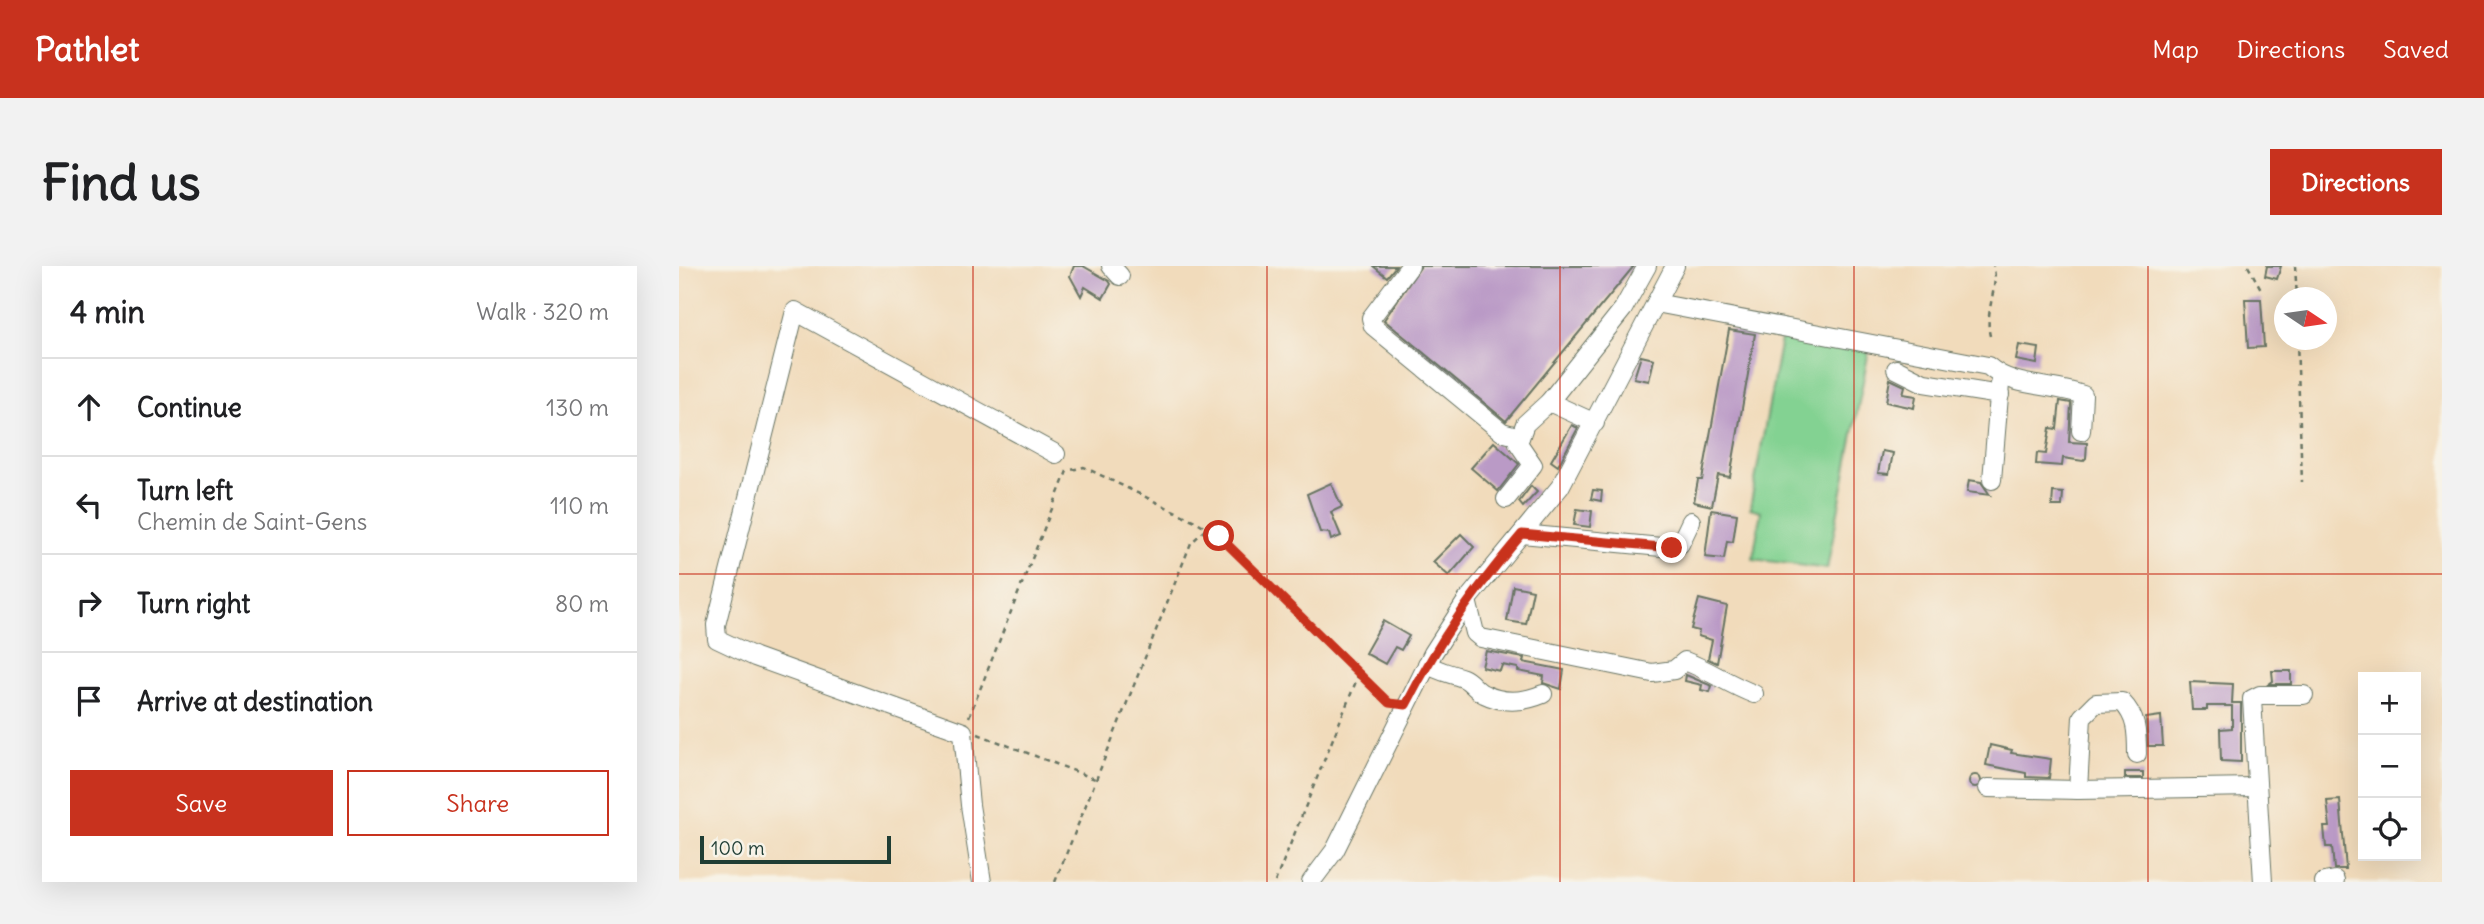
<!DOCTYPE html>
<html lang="en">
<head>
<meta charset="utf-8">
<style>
  :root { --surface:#fff; --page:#f2f2f2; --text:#202124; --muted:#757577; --line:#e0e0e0; --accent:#c8321e }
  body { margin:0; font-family:Delius,sans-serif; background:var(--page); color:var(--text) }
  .controls { position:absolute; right:21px; bottom:21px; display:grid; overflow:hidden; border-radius:0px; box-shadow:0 7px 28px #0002 }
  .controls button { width:63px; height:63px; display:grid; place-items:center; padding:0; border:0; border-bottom:2px solid var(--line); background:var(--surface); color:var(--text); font:35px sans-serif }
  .compass { position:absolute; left:1595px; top:21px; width:63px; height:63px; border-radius:50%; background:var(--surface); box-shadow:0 7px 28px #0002; rotate:103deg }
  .scale { position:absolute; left:21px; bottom:18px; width:191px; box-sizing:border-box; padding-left:7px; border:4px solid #1f3d34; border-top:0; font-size:19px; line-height:24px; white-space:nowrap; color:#1f3d34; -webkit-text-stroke:5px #f7f3e8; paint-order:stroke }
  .stop { position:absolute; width:21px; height:21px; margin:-16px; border:5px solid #c8321e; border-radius:50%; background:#fff }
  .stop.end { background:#c8321e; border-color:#fff; box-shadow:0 2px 7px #0008 }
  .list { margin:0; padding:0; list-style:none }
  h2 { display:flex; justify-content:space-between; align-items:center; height:91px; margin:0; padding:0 28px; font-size:30px }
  h2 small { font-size:23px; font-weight:400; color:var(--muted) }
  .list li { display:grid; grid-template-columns:46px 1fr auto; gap:21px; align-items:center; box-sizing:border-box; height:98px; padding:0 28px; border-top:2px solid var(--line) }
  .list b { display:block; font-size:26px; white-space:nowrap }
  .list p { margin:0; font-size:23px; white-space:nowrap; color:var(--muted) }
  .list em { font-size:23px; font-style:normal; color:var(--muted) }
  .actions { display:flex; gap:14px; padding:21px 28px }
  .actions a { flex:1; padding:16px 0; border:2px solid var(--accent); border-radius:0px; text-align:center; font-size:24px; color:var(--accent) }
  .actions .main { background:var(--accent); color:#fff }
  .icon { flex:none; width:38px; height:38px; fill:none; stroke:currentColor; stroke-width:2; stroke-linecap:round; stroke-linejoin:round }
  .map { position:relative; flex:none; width:1763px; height:616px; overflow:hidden; border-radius:0px }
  header { display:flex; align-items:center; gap:42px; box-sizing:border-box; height:98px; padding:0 35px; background:var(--accent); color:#fff }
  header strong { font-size:33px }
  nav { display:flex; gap:38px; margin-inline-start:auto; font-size:24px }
  .intro { display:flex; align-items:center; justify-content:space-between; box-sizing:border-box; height:168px; padding:0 42px }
  h1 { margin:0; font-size:49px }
  .button { padding:18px 32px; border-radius:0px; background:var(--accent); color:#fff; font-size:24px; font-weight:700 }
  main { display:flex; gap:42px; padding:0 42px }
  aside { flex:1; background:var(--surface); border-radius:0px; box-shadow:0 7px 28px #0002 }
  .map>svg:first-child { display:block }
  .green { fill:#83d292; stroke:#518863; stroke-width:2 }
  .building { fill:#ba9ac6 }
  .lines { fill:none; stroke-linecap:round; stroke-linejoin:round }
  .minor-casing { stroke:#687463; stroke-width:20 }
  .path { stroke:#687463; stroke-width:2.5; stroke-dasharray:5 5; stroke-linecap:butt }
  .minor { stroke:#fff; stroke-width:18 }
  .route { stroke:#c8321e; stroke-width:9 }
  .grid { fill:none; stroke:#c8321e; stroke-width:2; stroke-opacity:0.55 }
</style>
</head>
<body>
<header>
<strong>Pathlet</strong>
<nav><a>Map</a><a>Directions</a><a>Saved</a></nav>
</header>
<div class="intro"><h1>Find us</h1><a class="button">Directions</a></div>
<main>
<aside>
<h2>4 min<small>Walk · 320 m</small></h2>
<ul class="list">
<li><svg class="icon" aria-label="ahead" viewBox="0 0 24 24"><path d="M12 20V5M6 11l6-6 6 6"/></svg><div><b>Continue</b></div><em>130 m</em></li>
<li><svg class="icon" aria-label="left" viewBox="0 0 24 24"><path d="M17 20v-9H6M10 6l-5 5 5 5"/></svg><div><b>Turn left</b><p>Chemin de Saint-Gens</p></div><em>110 m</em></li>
<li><svg class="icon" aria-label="right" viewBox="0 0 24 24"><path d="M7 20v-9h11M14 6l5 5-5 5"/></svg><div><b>Turn right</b></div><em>80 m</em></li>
<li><svg class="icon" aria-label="arrive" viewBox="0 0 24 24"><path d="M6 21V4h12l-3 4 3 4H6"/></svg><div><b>Arrive at destination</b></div></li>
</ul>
<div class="actions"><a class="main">Save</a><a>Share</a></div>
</aside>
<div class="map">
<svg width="1763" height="616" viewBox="0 0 1763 616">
  <rect width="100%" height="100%" fill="#f7f3e8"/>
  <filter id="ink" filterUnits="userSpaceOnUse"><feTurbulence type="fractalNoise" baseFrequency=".0143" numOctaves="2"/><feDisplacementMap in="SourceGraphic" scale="14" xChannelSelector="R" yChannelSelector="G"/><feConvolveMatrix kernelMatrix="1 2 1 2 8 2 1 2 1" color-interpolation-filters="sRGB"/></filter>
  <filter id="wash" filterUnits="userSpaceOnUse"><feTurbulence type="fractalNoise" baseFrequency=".00686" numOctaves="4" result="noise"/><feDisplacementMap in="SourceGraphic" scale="28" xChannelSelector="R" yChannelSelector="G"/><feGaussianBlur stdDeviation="1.57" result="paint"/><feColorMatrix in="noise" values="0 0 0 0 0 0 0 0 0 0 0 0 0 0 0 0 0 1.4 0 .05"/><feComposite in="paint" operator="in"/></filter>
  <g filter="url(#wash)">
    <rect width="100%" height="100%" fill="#f1dbbb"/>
    <path class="green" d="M1103 68 1190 84 1148 303 1074 293 1082 245 1071 242Z"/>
    <g id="blocks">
      <g class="building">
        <path d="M395 0H404L430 15 432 18 424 32 406 21 402 30 391 10Z"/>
        <path d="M694 0H717L708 11Z"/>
        <path d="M742 0H955L827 155 705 54Z"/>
        <path d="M1588 0H1602L1598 13 1586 10Z"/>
        <path d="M1566 33H1582L1585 81 1569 82Z"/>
        <path d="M1050 64 1076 68 1051 211 1039 209 1033 240 1015 236 1019 214H1023Z"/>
        <path d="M1340 79 1360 82 1358 98 1337 94Z"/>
        <path d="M962 90 975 93 970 115 955 112Z"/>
        <path d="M1211 113 1226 120 1224 128 1237 130 1235 142 1207 136Z"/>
        <path d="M1381 135 1392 137 1390 176 1408 177 1407 192 1404 195 1384 192 1383 200 1357 198 1358 187 1367 188 1371 162 1378 163Z"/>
        <path d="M893 159 899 162 879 200 872 195Z"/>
        <path d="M815 176 840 198 819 225 792 202Z"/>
        <path d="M1203 185 1214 187 1210 208 1199 207Z"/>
        <path d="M1290 214 1302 216 1311 229 1288 226Z"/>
        <path d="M652 217 663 241 652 246 662 270 652 274 650 267 641 266 628 228Z"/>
        <path d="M852 220 858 226 844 241 840 236Z"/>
        <path d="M914 224 923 225 922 235 912 233Z"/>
        <path d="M1374 226 1384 227 1383 240H1373Z"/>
        <path d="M898 243 913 245 911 261 895 259Z"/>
        <path d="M1032 244 1058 248 1054 276 1048 275 1045 293 1026 291Z"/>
        <path d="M782 268 795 281 770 310 754 296Z"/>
        <path d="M834 320 854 324 847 358 828 355Z"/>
        <path d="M1020 333 1048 340 1038 397 1029 393 1033 374 1019 370 1020 365 1012 363Z"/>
        <path d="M704 355 730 370 722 384 716 381 706 398 686 387Z"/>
        <path d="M807 385 845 392 844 396 885 404 882 423 864 417 865 410 839 405V402L823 399 821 405 803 401Z"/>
        <path d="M1593 405H1612V418H1590L1594 415Z"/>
        <path d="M1007 409 1033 420 1031 426 1022 424 1023 419 1006 415Z"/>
        <path d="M1511 416 1554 418 1553 437H1562V496L1542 495 1541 463 1553 462V440H1528V444H1513Z"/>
        <path d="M1482 450 1484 480H1469L1467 452Z"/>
        <path d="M1311 479 1333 484 1332 487 1372 493 1370 512 1347 511V507L1307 499Z"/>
        <rect x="1446" y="506" width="18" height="6"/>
        <circle cx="1296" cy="515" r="6"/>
        <path d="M1661 534 1667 603H1655L1653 581H1647L1645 561H1651L1648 535Z"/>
      </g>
    </g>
  </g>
  <g filter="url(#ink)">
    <use href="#blocks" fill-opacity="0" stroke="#687463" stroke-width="2"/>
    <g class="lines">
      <g class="minor-casing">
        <g id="minor">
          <path d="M432 0 441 10"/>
          <path d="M731 0 692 52 694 60 823 166 841 171"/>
          <path d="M977 37 1309 100C1335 123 1372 117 1404 129L1402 165"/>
          <path d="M1217 103 1245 117 1321 129"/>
          <path d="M870 136 944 43 968 0"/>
          <path d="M1313 214 1321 118"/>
          <path d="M827 233 854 199 839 177 846 158 870 136 916 157"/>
          <path d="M843 268 993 282 1001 278 1012 255"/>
          <path d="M788 334 796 367 802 372 973 407 995 404 1006 395C1030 404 1051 419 1075 428"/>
          <path d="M748 398C760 406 770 407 784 412 792 415 797 425 805 428 825 438 845 436 864 428"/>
          <path d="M1309 522 1399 524 1577 521"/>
          <path d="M1399 524 1403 451 1417 437 1443 436C1458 451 1458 467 1458 488"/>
          <path d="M303 616 291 539 284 466 76 391 38 373 37 359 116 45 377 188"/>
          <path d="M632 616 656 584 754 387 788 334 881 221 996 0"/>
          <path d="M1584 616 1573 433 1581 429H1625"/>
          <path d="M1645 616 1656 614"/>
        </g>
      </g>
      <g class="path">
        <path d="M1569 0 1582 23"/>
        <path d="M1616 0 1618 32"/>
        <path d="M1311 70C1305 45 1321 18 1314 0"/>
        <path d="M1618 74 1623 216"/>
        <path d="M290 451 388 205 405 201 518 256 540 269 713 437"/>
        <path d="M299 468 416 513"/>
        <path d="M376 616 512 277 528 262"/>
        <path d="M596 616 680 408"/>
      </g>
      <use href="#minor" class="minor"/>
    </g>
  </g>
  <g class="lines" filter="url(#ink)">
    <path class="route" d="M540 270 710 437 727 439C762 371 794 326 843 268L993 282"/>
  </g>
  <path class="grid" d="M294 0V616M588 0V616M881 0V616M1175 0V616M1469 0V616M0 308H1763"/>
</svg>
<div class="controls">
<button>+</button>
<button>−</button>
<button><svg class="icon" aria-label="locate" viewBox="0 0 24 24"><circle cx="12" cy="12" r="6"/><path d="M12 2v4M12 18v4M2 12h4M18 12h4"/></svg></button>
</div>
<svg class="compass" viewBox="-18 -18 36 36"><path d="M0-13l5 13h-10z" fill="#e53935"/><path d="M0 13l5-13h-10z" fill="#757577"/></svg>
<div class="scale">100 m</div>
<div class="stop" style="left:540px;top:270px"></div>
<div class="stop end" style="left:993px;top:282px"></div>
</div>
</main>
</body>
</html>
